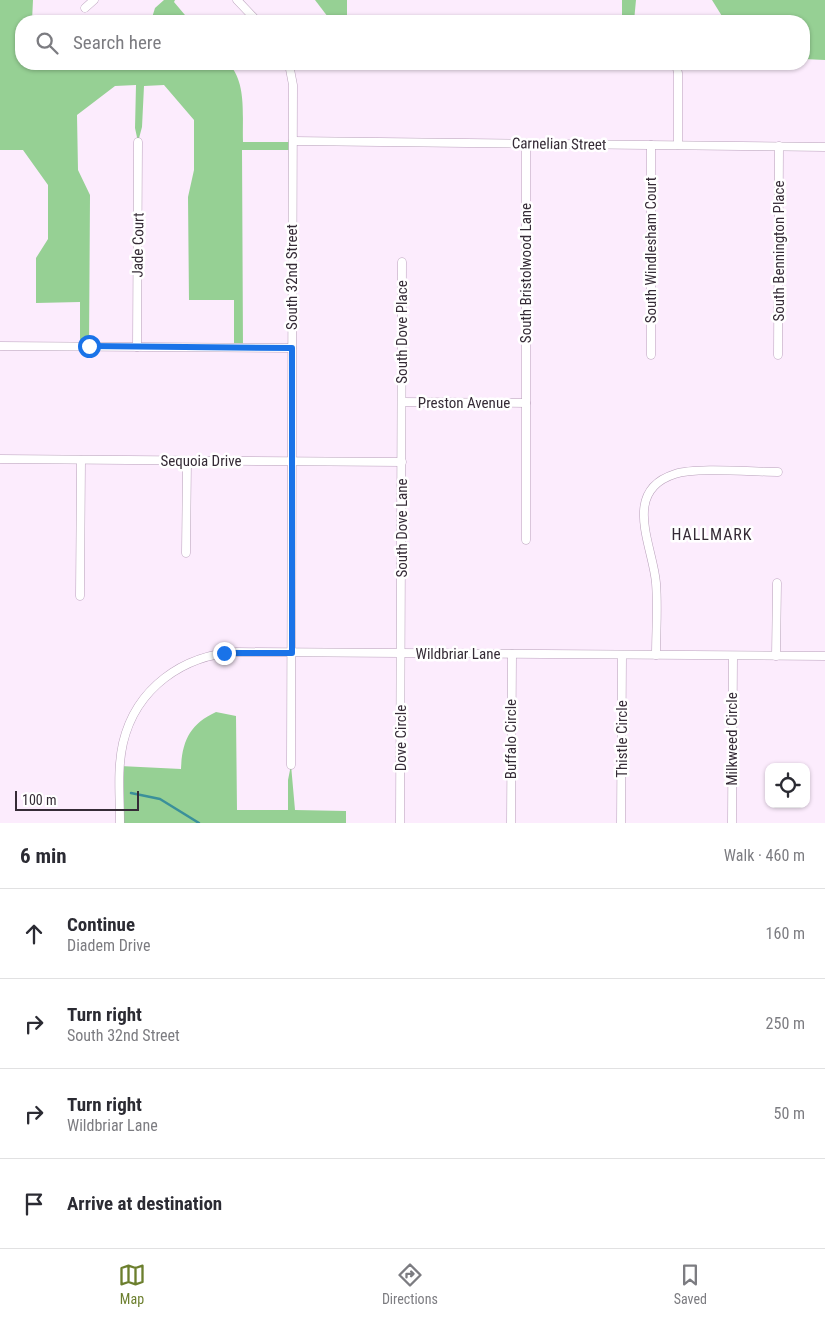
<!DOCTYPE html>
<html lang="en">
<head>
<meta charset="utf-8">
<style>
  :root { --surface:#fff; --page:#f7f7f7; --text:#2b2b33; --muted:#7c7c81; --line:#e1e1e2; --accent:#6c7f2e }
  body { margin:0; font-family:"Roboto Condensed",sans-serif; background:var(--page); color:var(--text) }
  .controls { position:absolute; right:15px; bottom:15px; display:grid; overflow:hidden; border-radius:10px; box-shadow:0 1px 4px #0004 }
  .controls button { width:45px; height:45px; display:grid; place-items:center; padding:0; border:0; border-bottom:1px solid var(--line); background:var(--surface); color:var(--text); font:25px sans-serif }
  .scale { position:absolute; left:15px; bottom:12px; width:124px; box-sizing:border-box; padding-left:5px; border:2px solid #352b36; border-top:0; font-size:14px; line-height:18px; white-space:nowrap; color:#352b36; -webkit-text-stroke:4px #fff; paint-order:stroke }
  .stop { position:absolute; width:15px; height:15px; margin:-11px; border:4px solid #1a73e8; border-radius:50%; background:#fff }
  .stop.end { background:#1a73e8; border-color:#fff; box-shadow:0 1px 5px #0008 }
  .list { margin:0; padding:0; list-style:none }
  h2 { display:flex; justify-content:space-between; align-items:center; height:65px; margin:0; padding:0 20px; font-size:21px }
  h2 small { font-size:16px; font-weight:400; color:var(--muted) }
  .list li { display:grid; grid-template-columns:32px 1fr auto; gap:15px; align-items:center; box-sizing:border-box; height:90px; padding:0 20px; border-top:1px solid var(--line) }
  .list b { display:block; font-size:19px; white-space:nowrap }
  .list p { margin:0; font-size:16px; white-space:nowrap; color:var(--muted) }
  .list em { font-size:16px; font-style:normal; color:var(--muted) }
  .icon { flex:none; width:28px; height:28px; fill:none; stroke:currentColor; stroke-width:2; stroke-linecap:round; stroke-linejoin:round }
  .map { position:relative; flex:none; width:825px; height:823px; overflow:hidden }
  .search { position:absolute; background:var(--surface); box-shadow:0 1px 4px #0004; left:15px; right:15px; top:15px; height:55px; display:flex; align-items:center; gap:12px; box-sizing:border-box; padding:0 18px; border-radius:20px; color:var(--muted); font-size:19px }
  .sheet { height:425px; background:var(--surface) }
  nav { display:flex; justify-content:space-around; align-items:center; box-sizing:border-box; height:70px; border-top:1px solid var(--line); background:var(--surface); font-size:14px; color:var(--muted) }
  nav a { display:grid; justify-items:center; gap:2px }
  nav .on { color:var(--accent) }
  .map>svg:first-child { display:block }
  .green { fill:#96d094 }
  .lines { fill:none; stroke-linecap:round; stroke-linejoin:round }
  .stream { stroke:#3b909a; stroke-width:2.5 }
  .minor-casing { stroke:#b8a0ba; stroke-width:9 }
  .minor { stroke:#fff; stroke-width:8 }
  .route { stroke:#1a73e8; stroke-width:6 }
  .labels { text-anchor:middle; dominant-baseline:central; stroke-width:5; stroke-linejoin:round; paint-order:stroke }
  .street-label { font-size:15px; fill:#352b36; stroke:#fff }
  .neighbourhood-label { font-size:16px; letter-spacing:1px; fill:#352b36; stroke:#fff }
</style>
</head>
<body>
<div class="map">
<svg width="825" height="823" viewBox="0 0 825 823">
  <rect width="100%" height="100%" fill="#fcecfd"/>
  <g class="green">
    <path d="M0 0H33L32 21H21V64H68L106 67 111 64H229C247 83 242 117 243 142H293V150H242L243 348H234V300H189L188 197 194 170V120L164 85 144 86 142 127 138 142 135 128 136 85 115 86 77 115 78 170 90 195 89 347H80V302L36 303V258L48 239V185L23 150H0Z"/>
    <path d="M164 0H175L174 2 190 21H151L155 8Z"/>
    <path d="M315 0H347V21H331Z"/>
    <path d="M622 0H636L634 21H622Z"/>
    <path d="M712 0H825V60L804 59V21H725Z"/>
    <path d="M216 712 236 716 237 810H288V780L291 765 295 810 346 811V823H120V766L181 769C182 741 190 724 216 712Z"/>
  </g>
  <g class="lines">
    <path class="stream" d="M131 793 160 799 199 823"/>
    <g class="minor-casing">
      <g id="minor">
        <path d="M237 0 257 21"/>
        <path d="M85 8 94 0"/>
        <path d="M289 64 293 85 291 765"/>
        <path d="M676 64 678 73V145"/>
        <path d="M293 141 825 147"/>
        <path d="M0 346 292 348"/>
        <path d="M137 347 138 142"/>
        <path d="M651 355V145"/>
        <path d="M778 355 779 146"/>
        <path d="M402 402 526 403"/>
        <path d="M0 459 402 462"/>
        <path d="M526 540V143"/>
        <path d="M186 553 187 461"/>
        <path d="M80 596 81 460"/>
        <path d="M656 655C656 632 658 607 656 583 653 546 621 491 675 474 696 467 753 472 778 472"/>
        <path d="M776 656 777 583"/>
        <path d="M120 823C120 797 117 769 123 743 136 688 183 655 237 652L825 656"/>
        <path d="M400 823 402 262"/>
        <path d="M511 823 512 654"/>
        <path d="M621 823 622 655"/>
        <path d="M732 823 733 656"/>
      </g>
    </g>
    <use href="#minor" class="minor"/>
  </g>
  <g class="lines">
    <path class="route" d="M89 346 292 348V653H224"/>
  </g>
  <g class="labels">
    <g class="street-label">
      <text transform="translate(559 144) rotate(1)">Carnelian Street</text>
      <text transform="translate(138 245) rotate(-89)">Jade Court</text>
      <text transform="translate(651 250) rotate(-90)">South Windlesham Court</text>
      <text transform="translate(779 251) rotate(-90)">South Bennington Place</text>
      <text transform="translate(526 273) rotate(-90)">South Bristolwood Lane</text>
      <text transform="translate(292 277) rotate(-90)">South 32nd Street</text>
      <text transform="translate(402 332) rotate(-90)">South Dove Place</text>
      <text x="464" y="403">Preston Avenue</text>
      <text x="201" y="461">Sequoia Drive</text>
      <text transform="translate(402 528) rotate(-90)">South Dove Lane</text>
      <text x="458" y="654">Wildbriar Lane</text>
      <text transform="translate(401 738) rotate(-90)">Dove Circle</text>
      <text transform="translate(511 739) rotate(-90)">Buffalo Circle</text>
      <text transform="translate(622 739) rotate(-90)">Thistle Circle</text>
      <text transform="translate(732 739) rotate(-90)">Milkweed Circle</text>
    </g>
    <g class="neighbourhood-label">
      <text x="712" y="534">HALLMARK</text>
    </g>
  </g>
</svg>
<div class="controls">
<button><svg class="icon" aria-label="locate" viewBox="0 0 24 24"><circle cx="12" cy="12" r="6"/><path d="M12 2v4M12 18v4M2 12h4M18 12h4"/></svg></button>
</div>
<div class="scale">100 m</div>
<div class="stop" style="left:89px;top:346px"></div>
<div class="stop end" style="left:224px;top:653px"></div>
<div class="search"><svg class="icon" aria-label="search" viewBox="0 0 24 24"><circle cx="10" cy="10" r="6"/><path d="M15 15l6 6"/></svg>Search here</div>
</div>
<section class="sheet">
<h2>6 min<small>Walk · 460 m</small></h2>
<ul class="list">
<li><svg class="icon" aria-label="ahead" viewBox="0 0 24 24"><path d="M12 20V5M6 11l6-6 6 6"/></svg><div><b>Continue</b><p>Diadem Drive</p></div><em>160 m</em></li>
<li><svg class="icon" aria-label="right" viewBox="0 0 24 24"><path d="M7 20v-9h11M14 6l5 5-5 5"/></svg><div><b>Turn right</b><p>South 32nd Street</p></div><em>250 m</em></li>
<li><svg class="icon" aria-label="right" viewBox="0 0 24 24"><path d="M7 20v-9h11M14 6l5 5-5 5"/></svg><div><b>Turn right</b><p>Wildbriar Lane</p></div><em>50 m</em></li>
<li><svg class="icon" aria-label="arrive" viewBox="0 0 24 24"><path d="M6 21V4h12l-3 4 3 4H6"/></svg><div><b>Arrive at destination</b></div></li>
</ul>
</section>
<nav>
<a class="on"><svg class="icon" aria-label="map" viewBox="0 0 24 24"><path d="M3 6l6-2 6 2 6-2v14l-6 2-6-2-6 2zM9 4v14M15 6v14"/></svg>Map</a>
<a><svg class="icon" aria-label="directions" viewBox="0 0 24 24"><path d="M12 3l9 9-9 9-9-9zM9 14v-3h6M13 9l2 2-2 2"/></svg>Directions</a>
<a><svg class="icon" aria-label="saved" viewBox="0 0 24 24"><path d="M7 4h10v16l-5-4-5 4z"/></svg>Saved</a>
</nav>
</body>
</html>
